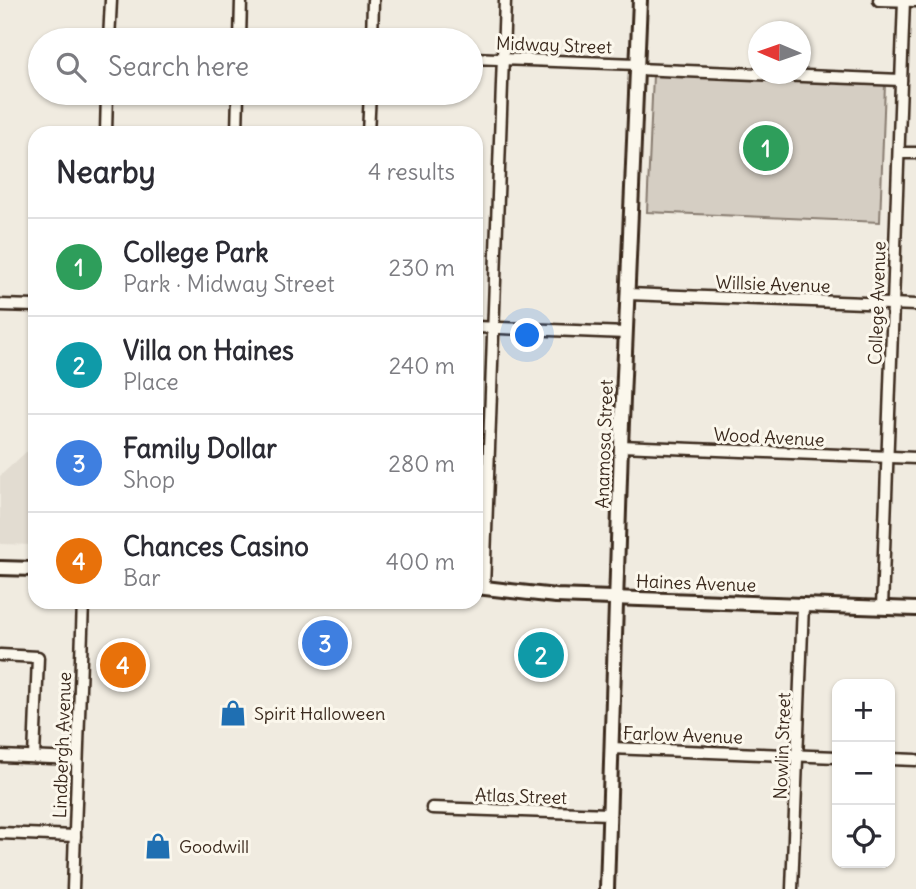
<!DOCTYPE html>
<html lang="en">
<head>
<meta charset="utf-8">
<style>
  :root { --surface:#fff; --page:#f7f7f7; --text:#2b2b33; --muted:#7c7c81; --line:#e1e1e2; --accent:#2563eb }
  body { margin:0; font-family:Delius,sans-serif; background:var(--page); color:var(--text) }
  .controls { position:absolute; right:21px; bottom:21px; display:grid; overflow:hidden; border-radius:14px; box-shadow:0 2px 5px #0004 }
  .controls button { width:63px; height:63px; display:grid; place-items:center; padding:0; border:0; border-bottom:2px solid var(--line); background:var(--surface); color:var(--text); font:35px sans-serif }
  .compass { position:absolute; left:748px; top:21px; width:63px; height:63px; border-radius:50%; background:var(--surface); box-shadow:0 2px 5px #0004; rotate:272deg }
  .you { position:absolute; left:528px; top:336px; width:24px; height:24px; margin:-18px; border:5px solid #fff; border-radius:50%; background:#1a73e8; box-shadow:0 0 0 10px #1a73e833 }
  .badge { display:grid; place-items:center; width:46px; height:46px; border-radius:50%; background:var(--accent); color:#fff; font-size:23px; font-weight:700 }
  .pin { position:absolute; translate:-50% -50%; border:4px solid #fff; box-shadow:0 2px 7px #0006 }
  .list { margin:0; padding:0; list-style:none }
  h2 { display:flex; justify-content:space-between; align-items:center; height:91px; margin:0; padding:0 28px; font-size:30px }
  h2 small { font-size:23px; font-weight:400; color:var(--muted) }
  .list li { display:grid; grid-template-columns:46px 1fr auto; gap:21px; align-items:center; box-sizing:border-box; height:98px; padding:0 28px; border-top:2px solid var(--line) }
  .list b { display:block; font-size:26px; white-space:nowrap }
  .list p { margin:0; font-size:23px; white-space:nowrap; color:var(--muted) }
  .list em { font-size:23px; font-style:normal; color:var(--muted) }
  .icon { flex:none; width:38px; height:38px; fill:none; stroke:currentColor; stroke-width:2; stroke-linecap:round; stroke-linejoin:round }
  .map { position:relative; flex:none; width:916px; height:889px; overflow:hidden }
  .search { position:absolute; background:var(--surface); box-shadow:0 2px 5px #0004; left:28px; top:28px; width:455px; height:77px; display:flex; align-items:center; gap:18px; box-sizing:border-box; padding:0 24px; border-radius:38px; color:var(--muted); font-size:26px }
  .panel { position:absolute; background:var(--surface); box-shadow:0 2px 5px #0004; left:28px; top:126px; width:455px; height:483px; border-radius:21px }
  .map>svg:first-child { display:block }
  .built { fill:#e2dcd1 }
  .green { fill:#d5cec3; stroke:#887c70; stroke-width:2 }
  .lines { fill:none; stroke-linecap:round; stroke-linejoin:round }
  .minor-casing { stroke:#3b2a1e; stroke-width:15 }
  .major-casing { stroke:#3b2a1e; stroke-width:18 }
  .minor { stroke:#fbf7ec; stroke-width:10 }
  .major { stroke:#fbf7ec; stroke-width:12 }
  .labels { text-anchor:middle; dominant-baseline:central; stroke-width:6; stroke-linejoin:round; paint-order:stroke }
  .street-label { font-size:18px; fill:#3b2a1e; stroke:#fbf7ec }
  .poi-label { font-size:18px; fill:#3b2a1e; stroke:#fbf7ec; text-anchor:start }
</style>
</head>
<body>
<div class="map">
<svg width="916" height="889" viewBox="0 0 916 889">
  <rect width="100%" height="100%" fill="#f0ebe0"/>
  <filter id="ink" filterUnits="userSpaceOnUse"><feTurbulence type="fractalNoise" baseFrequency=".0143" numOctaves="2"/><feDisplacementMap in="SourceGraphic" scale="14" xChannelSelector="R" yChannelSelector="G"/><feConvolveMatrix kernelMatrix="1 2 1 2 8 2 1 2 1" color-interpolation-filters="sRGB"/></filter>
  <g filter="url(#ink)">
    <path class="built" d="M26 452 35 453V545L0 544V476Z"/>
    <path class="green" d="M653 75 885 84 880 222 647 212Z"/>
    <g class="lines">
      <g class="minor-casing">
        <g id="minor">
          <path d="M879 0 916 1"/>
          <path d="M109 40 111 0"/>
          <path d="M240 40 241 0"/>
          <path d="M372 40 373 0"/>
          <path d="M471 58 637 64"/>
          <path d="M637 69 901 80"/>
          <path d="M106 133 107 93"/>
          <path d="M237 133 238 93"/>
          <path d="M368 133 370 93"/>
          <path d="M899 153H916"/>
          <path d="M628 294 916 305"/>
          <path d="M0 305 35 306"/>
          <path d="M476 327 626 333"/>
          <path d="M621 446 916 458"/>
          <path d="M484 588 505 0"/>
          <path d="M882 607 904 0"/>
          <path d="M0 655 38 657 34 757"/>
          <path d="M611 748 837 757"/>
          <path d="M0 756 77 759"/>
          <path d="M890 759 916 760"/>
          <path d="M432 808 609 814"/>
          <path d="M0 833 75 836"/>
          <path d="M73 889 83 602"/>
          <path d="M792 889 803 604"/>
        </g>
      </g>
      <g class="major-casing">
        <g id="major">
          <path d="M0 568 35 569"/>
          <path d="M476 587 556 596 916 609"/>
          <path d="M607 889 621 446 640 0"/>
        </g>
      </g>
      <use href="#minor" class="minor"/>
      <use href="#major" class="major"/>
    </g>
  </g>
  <defs>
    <g id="shop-bare" transform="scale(2.1)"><path d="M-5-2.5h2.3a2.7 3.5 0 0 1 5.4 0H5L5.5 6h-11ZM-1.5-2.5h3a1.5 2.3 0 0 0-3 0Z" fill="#1f6fb2" stroke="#fbf7ec" stroke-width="2.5" paint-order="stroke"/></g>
  </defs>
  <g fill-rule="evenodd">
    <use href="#shop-bare" x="233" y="713"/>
    <use href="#shop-bare" x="158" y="846"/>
  </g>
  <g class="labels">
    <g class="street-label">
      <text transform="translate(554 45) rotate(2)">Midway Street</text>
      <text transform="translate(773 284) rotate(2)">Willsie Avenue</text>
      <text transform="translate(877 303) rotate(-88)">College Avenue</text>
      <text transform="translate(769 437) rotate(3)">Wood Avenue</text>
      <text transform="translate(604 444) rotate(-88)">Anamosa Street</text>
      <text transform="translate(696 583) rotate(2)">Haines Avenue</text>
      <text transform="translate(683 735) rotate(2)">Farlow Avenue</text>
      <text transform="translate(62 745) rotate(-88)">Lindbergh Avenue</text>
      <text transform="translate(782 746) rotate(-88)">Nowlin Street</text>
      <text transform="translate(521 796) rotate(2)">Atlas Street</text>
    </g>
    <g class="poi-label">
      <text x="254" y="713">Spirit Halloween</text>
      <text x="179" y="846">Goodwill</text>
    </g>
  </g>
</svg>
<div class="controls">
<button>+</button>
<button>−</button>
<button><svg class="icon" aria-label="locate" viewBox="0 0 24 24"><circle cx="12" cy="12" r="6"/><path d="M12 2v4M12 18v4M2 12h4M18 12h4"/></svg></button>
</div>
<svg class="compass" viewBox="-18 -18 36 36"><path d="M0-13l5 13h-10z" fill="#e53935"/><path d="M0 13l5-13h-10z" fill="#7c7c81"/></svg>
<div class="you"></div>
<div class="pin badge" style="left:766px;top:148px;background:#2e9e5b">1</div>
<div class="pin badge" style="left:541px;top:655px;background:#0f9aa8">2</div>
<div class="pin badge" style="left:325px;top:643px;background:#3f7fe0">3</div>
<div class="pin badge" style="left:123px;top:665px;background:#e8710a">4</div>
<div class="search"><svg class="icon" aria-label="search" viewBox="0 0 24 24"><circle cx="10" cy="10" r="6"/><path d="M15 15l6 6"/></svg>Search here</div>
<section class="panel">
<h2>Nearby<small>4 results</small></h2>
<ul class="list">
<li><span class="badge" style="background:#2e9e5b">1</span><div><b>College Park</b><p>Park · Midway Street</p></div><em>230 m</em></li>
<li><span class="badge" style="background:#0f9aa8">2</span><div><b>Villa on Haines</b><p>Place</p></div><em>240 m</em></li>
<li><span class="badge" style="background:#3f7fe0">3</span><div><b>Family Dollar</b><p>Shop</p></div><em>280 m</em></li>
<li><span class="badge" style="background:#e8710a">4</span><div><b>Chances Casino</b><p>Bar</p></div><em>400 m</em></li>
</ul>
</section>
</div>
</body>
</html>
